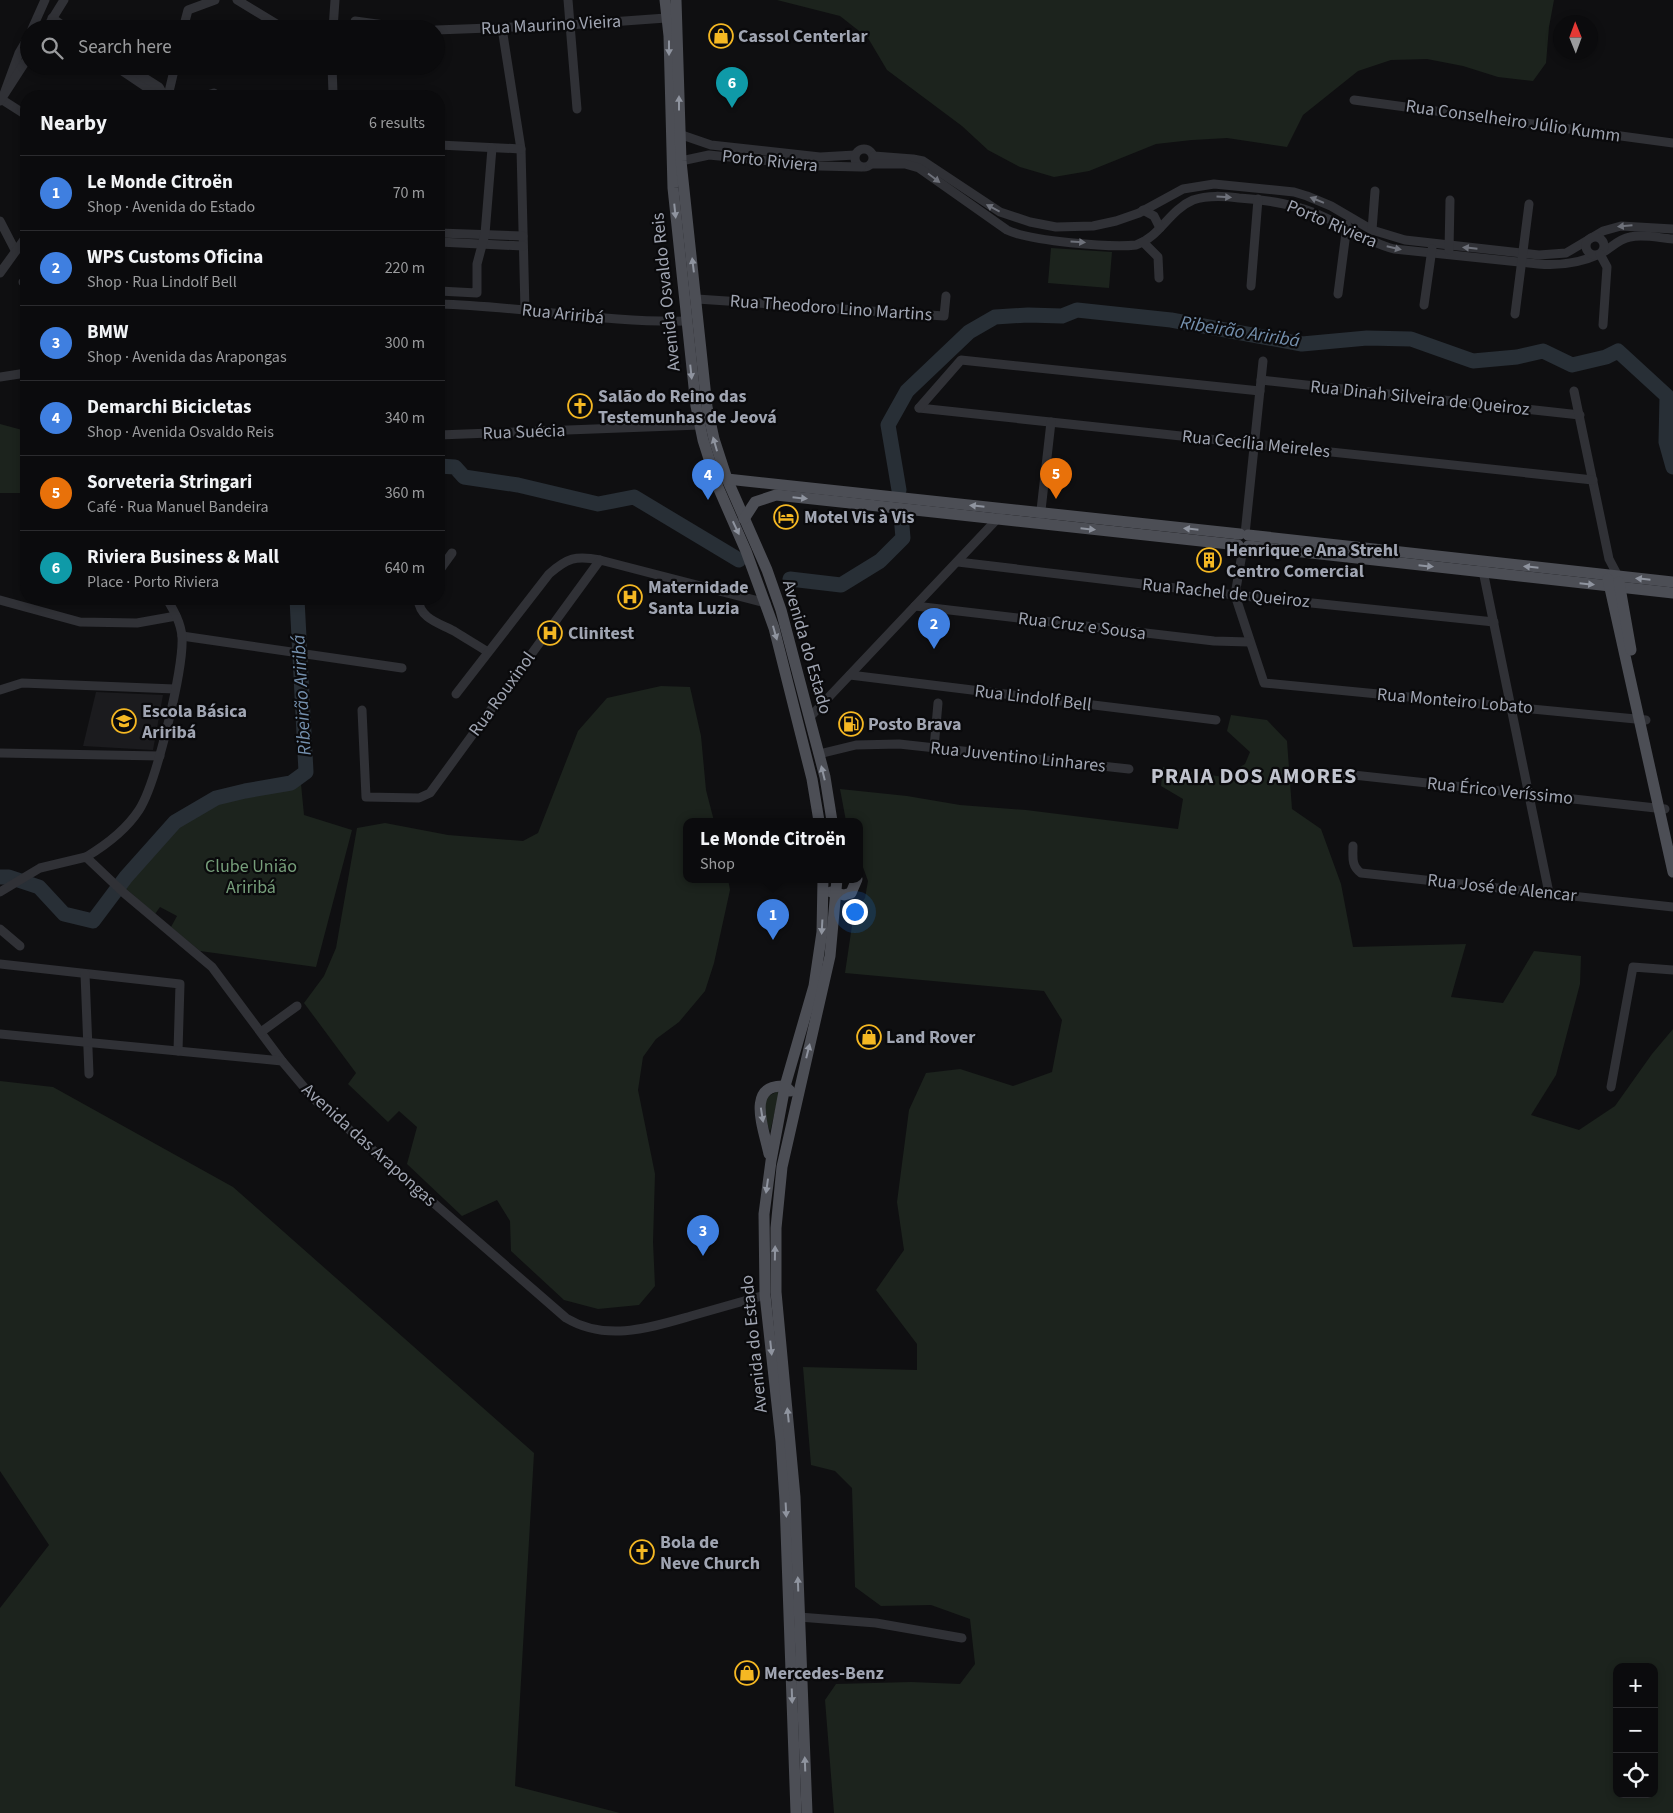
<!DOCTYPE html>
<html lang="en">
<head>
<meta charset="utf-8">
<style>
  :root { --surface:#0b0b0d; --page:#141416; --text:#f1f3f6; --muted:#9a9b9d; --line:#2b2b2e; --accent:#f5b823 }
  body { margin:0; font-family:"Source Sans 3",sans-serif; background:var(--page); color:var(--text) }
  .controls { position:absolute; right:15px; bottom:15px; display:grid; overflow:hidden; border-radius:10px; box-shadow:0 2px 8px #0003 }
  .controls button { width:45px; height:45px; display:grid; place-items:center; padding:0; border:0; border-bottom:1px solid var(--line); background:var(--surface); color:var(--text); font:25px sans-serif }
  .compass { position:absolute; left:1553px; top:15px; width:45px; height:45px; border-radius:50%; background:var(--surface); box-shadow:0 2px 8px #0003; rotate:359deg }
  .you { position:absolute; left:854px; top:911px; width:18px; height:18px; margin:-12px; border:4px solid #fff; border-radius:50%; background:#1a73e8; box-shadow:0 0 0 8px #1a73e833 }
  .badge { display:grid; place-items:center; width:32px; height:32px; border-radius:50%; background:var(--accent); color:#fff; font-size:16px; font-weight:700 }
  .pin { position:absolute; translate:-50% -41px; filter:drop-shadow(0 1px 2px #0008) }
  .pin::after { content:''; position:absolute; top:26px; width:18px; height:15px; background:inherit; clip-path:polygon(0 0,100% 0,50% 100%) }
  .popup { position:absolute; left:683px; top:818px; width:180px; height:65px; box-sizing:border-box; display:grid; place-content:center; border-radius:10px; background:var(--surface); filter:drop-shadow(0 1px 4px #0005); font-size:16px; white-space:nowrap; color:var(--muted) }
  .popup b { font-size:19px; color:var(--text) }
  .popup::after { content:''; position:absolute; left:50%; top:100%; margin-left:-10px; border:10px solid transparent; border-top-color:var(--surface) }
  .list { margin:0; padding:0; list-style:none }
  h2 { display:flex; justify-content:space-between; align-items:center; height:65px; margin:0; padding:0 20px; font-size:21px }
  h2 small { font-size:16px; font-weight:400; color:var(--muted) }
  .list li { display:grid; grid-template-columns:32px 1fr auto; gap:15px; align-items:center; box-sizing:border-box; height:75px; padding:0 20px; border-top:1px solid var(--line) }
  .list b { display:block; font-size:19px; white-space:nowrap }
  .list p { margin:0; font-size:16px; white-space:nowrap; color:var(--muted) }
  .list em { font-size:16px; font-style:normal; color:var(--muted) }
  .icon { flex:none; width:28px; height:28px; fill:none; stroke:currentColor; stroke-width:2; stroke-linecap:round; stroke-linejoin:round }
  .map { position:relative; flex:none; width:1673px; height:1813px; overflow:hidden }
  .search { position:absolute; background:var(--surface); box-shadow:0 2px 8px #0003; left:20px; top:20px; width:425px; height:55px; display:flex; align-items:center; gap:12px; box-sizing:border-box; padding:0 18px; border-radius:28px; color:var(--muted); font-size:19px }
  .panel { position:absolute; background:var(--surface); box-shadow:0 2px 8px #0003; left:20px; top:90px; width:425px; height:515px; border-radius:20px }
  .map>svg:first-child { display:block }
  .built { fill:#1b1b1e }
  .green { fill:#1c231d; fill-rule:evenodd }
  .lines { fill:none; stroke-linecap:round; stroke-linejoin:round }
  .river { stroke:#282f36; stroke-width:15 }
  .minor { stroke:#303136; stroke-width:9 }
  .major { stroke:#4c4e55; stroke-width:11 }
  .oneway { fill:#8f949f }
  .oneway2 { fill:#6e717a }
  .labels { text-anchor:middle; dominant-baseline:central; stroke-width:4.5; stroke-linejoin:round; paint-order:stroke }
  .street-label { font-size:18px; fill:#a0a5b2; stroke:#0a0a0c }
  .poi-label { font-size:18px; font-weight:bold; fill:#a0a5b2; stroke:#0a0a0c; text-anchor:start }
  .park-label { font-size:18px; fill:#769e7a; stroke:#0a0a0c }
  .water-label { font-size:19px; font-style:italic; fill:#7591af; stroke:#0a0a0c }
  .district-label { font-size:22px; font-weight:bold; letter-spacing:1px; fill:#c1c4ce; stroke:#0a0a0c }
</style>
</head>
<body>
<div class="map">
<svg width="1673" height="1813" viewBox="0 0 1673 1813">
  <rect width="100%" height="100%" fill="#0f0f11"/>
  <path class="built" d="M96 692 163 695 153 750 83 746Z"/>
  <g class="green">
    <path d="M777 0H1554L1549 27 1546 63 1533 81 1498 77 1463 66 1427 59 1391 60 1358 71 1303 115 1287 147 1227 138 1192 140 1156 144 1089 171 1054 177 1020 167 988 150 962 126 887 70 868 38 840 16Z"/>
    <path d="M1051 248 1112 252 1109 288 1048 283Z"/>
    <path d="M0 424 26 431V493H0Z"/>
    <path d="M661 686 690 687 701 736 706 790 714 821H687V879H728L730 890 714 963 705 991 679 1022 656 1039 643 1057 638 1090 655 1174 653 1242 655 1286 639 1305 598 1309 564 1300 511 1251 510 1221 497 1200 462 1216 407 1164 417 1127 399 1111 388 1122 348 1084 356 1073 304 1003 324 976 336 948 357 828 385 823 448 835 523 841 538 833 578 731 607 698Z"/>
    <path d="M1231 715 1267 720 1287 741 1292 809 1321 829 1341 884 1353 947 1466 944 1451 997 1503 1003 1534 951 1581 956 1580 984 1556 1075 1531 1115 1579 1130 1615 1106 1652 1054 1673 1029V1813H834L825 1700 836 1684 911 1682 960 1684 975 1664 970 1619 931 1605 881 1606 855 1587 852 1488 835 1471 811 1465 803 1367 917 1370V1344L876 1290 904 1250 897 1202 909 1110 926 1073 960 1069 1013 1086 1052 1072 1062 1020 1044 991 845 973 854 912 865 898 868 881 859 856V821H846L840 789 907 796 960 805 1026 810 1178 829 1183 799 1161 786 1163 767 1223 777 1245 764 1250 752 1227 731ZM1617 1667H1654V1794H1617Z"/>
    <path d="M301 784 304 815 352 830 316 967 200 951 171 927 177 916 160 907 155 914 124 887C140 868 158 842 177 826 212 796 258 791 301 784Z"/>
    <path d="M0 1081 53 1087 233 1187 534 1453 515 1786 620 1813H0V1608L49 1545 0 1471Z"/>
    <path d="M780 1090 770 1132 764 1112 765 1098Z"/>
  </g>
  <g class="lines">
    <g class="river">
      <path d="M439 466 455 467 464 477 518 485 598 504 634 497 739 560"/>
      <path d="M899 490 888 425 907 391 969 332 995 317 1028 315 1062 316 1077 310 1171 320 1302 344 1367 338 1411 339 1473 361 1517 357 1543 351 1572 365 1606 357 1618 351 1667 396 1666 442 1673 467"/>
      <path d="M790 579 841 585 880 561 903 538 901 515"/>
      <path d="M0 877H9L39 887 64 914 93 921 126 877 175 822 216 798 245 791 291 783 306 772 297 599"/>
    </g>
    <g class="minor">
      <path d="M237 0 285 29"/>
      <path d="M568 0 577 109"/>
      <path d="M52 18 68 29"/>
      <path d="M355 21 414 29"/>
      <path d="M502 28 521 149 525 310"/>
      <path d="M32 29 45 0"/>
      <path d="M46 29 64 0"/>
      <path d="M183 29 188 10 215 0"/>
      <path d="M333 29 335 0"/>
      <path d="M436 30 569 25 666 18"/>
      <path d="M115 66 155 93 167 96"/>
      <path d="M126 66 159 87 163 94"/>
      <path d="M332 66 333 93"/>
      <path d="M4 94 19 53 29 36"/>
      <path d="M168 96 175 66"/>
      <path d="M204 96 214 93 219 96"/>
      <path d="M1 99 26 115"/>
      <path d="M1354 100 1673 143"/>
      <path d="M0 101 29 56"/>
      <path d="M679 134 711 145 820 157 855 155"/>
      <path d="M439 145 521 149"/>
      <circle cx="864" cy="158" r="9"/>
      <path d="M874 156 913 159 923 161 1000 212 1030 222 1056 227 1093 226 1116 221 1139 213 1183 189 1214 184 1294 192 1307 196 1331 206 1372 230 1405 240 1539 255 1566 253 1603 231 1621 226 1673 229"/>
      <path d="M681 161 709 155 819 166 861 167"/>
      <path d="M871 164H905L919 168 1007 230C1030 241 1111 248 1136 245 1160 237 1169 210 1193 200 1208 195 1223 196 1239 198 1268 200 1297 204 1324 217 1348 228 1368 242 1394 249L1538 264C1559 266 1580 263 1600 254 1610 249 1618 239 1630 237 1644 234 1659 238 1673 239"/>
      <path d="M1143 210 1154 216 1160 228"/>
      <path d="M0 221 15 250"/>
      <path d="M1372 230 1375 191"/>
      <path d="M439 233 523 236"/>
      <circle cx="1595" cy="246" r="9"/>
      <path d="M439 242 523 246"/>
      <path d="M1143 242 1158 257 1159 278"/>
      <path d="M1449 250 1450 200"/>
      <path d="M1600 254 1607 267 1603 325"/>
      <path d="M0 273 26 237"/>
      <path d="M23 282 26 284"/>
      <path d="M1251 286 1258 199"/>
      <path d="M439 291 477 293V264L485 234 492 148"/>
      <path d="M1338 294 1347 225"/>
      <path d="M697 299 944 316 946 296"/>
      <path d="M439 304C522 306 604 323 687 321"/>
      <path d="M1424 305 1432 249"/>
      <path d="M1515 314 1529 204"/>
      <path d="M0 377 26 373"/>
      <path d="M1261 380 1580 415"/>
      <path d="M1574 391 1609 559 1618 576"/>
      <path d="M919 408 1593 480"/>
      <path d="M919 408 961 360 1260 391"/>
      <path d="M439 435 700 425"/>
      <path d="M1040 519 1051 422"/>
      <path d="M1245 534 1263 361"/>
      <path d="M1243 548 1235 595 1264 683 1646 720"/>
      <path d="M958 562 1235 595 1494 622"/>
      <path d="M1482 566 1549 893"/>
      <path d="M439 571 452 553"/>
      <path d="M418 599C420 619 439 623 454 631 465 638 477 645 488 652"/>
      <path d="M0 600 80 622 137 623 176 616"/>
      <path d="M915 606 1214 641 1249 642"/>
      <path d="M182 636 402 668"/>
      <path d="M850 675 1216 720"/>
      <path d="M0 690 22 683 175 689"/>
      <path d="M456 694 549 574C567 558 576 555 600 560"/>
      <path d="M362 710 366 797 419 798 430 793 600 560 766 603"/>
      <path d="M809 718 1001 515"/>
      <path d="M934 748 938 703"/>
      <path d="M0 753 160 756"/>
      <path d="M819 754 856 745 899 744 1129 769"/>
      <path d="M1335 773 1665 809"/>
      <path d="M1353 846C1353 857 1351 866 1361 873L1673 907"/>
      <path d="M86 857C106 845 126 830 139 810 156 784 184 668 182 637 181 623 174 611 167 599"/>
      <path d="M0 892 40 868 86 857 124 893 212 967 282 1061 314 1099 566 1318C606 1342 649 1328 691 1316 716 1309 740 1302 765 1295"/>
      <path d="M0 929 20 946"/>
      <path d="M0 964 180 984 178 1051"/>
      <path d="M85 974 89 1074"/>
      <path d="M261 1032 297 1006"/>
      <path d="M0 1034 282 1061"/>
      <path d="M1611 1087 1633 967 1673 970"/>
      <path d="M799 1617 876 1623 962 1638"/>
    </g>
    <g class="major">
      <path d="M665 0 669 36 673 188 696 406 703 440 718 487 746 551 774 628 812 779 819 821"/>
      <path d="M676 0 681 161 707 407 714 439 727 479 767 570 781 610 825 777 832 821"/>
      <path d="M727 479 1240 534"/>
      <path d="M744 519 755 502 776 495 1238 545"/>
      <path d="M1248 535 1673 582"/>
      <path d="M1248 546 1673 593"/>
      <path d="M1608 579 1673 872"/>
      <path d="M1619 582 1631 650"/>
      <path d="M831 892 844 895 851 893 857 879"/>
      <path d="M769 1154C764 1129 745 1084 785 1086L790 1091"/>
      <path d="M796 1813 785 1501 781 1441 765 1295 764 1214 771 1161 785 1086 814 986 822 932 823 879"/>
      <path d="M807 1813 795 1497 776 1292V1228L782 1167 830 956 837 879"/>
    </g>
  </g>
  <defs><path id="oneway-solid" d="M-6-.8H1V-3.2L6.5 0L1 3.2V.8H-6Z" transform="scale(1.25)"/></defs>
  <g class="oneway">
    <use href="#oneway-solid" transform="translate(669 48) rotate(90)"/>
    <use href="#oneway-solid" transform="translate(679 103) rotate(-90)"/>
    <use href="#oneway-solid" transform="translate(675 211) rotate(84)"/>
    <use href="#oneway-solid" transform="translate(693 265) rotate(-97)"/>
    <use href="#oneway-solid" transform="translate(691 372) rotate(84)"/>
    <use href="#oneway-solid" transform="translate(715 444) rotate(-106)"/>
    <use href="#oneway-solid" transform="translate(800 498) rotate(6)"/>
    <use href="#oneway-solid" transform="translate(977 506) rotate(-174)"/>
    <use href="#oneway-solid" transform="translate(736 528) rotate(65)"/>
    <use href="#oneway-solid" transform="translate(1088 529) rotate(6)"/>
    <use href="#oneway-solid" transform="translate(1191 529) rotate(-174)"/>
    <use href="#oneway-solid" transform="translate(1426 566) rotate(6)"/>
    <use href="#oneway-solid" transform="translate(1531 567) rotate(-174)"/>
    <use href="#oneway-solid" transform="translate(1643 579) rotate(-174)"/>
    <use href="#oneway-solid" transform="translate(1587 584) rotate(6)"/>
    <use href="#oneway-solid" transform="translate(775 633) rotate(74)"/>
    <use href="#oneway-solid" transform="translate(823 773) rotate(-104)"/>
    <use href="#oneway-solid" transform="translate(822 927) rotate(93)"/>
    <use href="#oneway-solid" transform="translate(808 1051) rotate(-76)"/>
    <use href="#oneway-solid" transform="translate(762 1115) rotate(81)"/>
    <use href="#oneway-solid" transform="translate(767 1186) rotate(98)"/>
    <use href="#oneway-solid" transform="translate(775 1253) rotate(-89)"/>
    <use href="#oneway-solid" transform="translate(771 1348) rotate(84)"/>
    <use href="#oneway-solid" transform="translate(788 1415) rotate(-96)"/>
    <use href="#oneway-solid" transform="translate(786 1510) rotate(87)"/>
    <use href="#oneway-solid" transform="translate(798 1584) rotate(-92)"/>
    <use href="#oneway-solid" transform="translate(792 1696) rotate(88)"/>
    <use href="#oneway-solid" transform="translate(805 1764) rotate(-92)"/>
  </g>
  <g class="oneway2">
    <use href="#oneway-solid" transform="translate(934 178) rotate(37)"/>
    <use href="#oneway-solid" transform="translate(1224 197) rotate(3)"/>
    <use href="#oneway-solid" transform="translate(1317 200) rotate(-158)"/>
    <use href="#oneway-solid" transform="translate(993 208) rotate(-152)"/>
    <use href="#oneway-solid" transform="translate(1625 226) rotate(175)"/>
    <use href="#oneway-solid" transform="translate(1078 242) rotate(4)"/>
    <use href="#oneway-solid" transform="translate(1394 248) rotate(13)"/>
    <use href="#oneway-solid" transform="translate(1470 248) rotate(-174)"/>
  </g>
  <defs>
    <g id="shop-ring" transform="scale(1.25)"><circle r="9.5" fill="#0a0a0c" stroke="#f5b823" stroke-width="1.5"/><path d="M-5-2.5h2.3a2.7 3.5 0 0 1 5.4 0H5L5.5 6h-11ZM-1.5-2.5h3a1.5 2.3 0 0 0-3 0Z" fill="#f5b823"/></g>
    <g id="church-ring" transform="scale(1.25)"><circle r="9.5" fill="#0a0a0c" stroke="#f5b823" stroke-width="1.5"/><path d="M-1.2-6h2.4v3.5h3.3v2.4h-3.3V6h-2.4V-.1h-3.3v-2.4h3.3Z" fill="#f5b823"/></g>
    <g id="hotel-ring" transform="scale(1.25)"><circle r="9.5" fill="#0a0a0c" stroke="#f5b823" stroke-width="1.5"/><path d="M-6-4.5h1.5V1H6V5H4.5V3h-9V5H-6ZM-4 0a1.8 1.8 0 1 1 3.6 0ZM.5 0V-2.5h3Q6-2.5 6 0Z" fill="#f5b823"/></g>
    <g id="building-ring" transform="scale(1.25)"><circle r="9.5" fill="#0a0a0c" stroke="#f5b823" stroke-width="1.5"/><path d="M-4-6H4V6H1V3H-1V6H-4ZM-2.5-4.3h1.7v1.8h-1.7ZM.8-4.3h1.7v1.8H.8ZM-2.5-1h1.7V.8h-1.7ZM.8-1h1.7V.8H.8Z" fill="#f5b823"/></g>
    <g id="hospital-ring" transform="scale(1.25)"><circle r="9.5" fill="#0a0a0c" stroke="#f5b823" stroke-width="1.5"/><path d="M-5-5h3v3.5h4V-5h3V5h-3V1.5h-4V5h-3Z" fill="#f5b823"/></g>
    <g id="school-ring" transform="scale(1.25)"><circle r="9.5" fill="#0a0a0c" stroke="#f5b823" stroke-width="1.5"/><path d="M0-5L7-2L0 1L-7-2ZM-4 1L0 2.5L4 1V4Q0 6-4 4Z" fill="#f5b823"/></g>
    <g id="fuel-ring" transform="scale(1.25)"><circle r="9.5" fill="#0a0a0c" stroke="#f5b823" stroke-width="1.5"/><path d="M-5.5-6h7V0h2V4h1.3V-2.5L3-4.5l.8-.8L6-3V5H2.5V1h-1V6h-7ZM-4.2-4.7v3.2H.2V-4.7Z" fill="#f5b823"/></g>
  </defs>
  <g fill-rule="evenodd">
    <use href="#shop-ring" x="721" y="36"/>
    <use href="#church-ring" x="580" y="406"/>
    <use href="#hotel-ring" x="786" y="517"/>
    <use href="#building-ring" x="1209" y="560"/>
    <use href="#hospital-ring" x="630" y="597"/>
    <use href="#hospital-ring" x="550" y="633"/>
    <use href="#school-ring" x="124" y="721"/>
    <use href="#fuel-ring" x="851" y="724"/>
    <use href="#shop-ring" x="869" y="1037"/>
    <use href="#church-ring" x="642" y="1552"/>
    <use href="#shop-ring" x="747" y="1673"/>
  </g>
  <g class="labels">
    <g class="street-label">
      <text transform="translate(551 25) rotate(-3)">Rua Maurino Vieira</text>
      <text transform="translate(1513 121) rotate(8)">Rua Conselheiro Júlio Kumm</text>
      <text transform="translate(770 161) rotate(6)">Porto Riviera</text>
      <text transform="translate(1332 224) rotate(23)">Porto Riviera</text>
      <text transform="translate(666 292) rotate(-96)">Avenida Osvaldo Reis</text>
      <text transform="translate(831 308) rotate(4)">Rua Theodoro Lino Martins</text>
      <text transform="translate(563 314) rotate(6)">Rua Ariribá</text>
      <text transform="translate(1420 398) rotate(6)">Rua Dinah Silveira de Queiroz</text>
      <text transform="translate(524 432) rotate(-2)">Rua Suécia</text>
      <text transform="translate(1256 444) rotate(6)">Rua Cecília Meireles</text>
      <text transform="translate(1226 593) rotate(6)">Rua Rachel de Queiroz</text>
      <text transform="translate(1082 626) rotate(7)">Rua Cruz e Sousa</text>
      <text transform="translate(807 647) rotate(74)">Avenida do Estado</text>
      <text transform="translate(502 694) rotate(-54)">Rua Rouxinol</text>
      <text transform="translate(1033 698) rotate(7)">Rua Lindolf Bell</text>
      <text transform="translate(1455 701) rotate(5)">Rua Monteiro Lobato</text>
      <text transform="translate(1018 757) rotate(6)">Rua Juventino Linhares</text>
      <text transform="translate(1500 791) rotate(6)">Rua Érico Veríssimo</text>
      <text transform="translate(1502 888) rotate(6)">Rua José de Alencar</text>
      <text transform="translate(369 1145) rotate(42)">Avenida das Arapongas</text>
      <text transform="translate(754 1344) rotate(-96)">Avenida do Estado</text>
    </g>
    <g class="poi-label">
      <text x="738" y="36">Cassol Centerlar</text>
      <text x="598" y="396">Salão do Reino das<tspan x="598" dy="21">Testemunhas de Jeová</tspan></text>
      <text x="804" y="517">Motel Vis à Vis</text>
      <text x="1226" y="550">Henrique e Ana Strehl<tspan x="1226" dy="21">Centro Comercial</tspan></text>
      <text x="648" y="587">Maternidade<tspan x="648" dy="21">Santa Luzia</tspan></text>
      <text x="568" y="633">Clinitest</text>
      <text x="142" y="711">Escola Básica<tspan x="142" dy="21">Ariribá</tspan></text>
      <text x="868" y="724">Posto Brava</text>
      <text x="886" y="1037">Land Rover</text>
      <text x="660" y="1542">Bola de<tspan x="660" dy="21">Neve Church</tspan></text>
      <text x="764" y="1673">Mercedes-Benz</text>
    </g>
    <g class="park-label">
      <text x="251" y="866">Clube União<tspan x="251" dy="21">Ariribá</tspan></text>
    </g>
    <g class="water-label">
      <text transform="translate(1240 332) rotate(9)">Ribeirão Ariribá</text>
      <text transform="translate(302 695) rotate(-93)">Ribeirão Ariribá</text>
    </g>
    <g class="district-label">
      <text x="1254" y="776">PRAIA DOS AMORES</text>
    </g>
  </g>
</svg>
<div class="controls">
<button>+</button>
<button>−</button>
<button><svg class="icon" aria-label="locate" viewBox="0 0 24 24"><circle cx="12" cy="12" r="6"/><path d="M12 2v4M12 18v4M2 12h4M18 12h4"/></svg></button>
</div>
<svg class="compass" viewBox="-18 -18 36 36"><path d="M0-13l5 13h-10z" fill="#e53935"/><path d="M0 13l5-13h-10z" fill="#9a9b9d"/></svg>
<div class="you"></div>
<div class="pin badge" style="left:773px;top:940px;background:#3f7fe0">1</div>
<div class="popup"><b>Le Monde Citroën</b>Shop</div>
<div class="pin badge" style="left:934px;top:649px;background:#3f7fe0">2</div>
<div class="pin badge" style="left:703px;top:1256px;background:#3f7fe0">3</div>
<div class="pin badge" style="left:708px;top:500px;background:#3f7fe0">4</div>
<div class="pin badge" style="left:1056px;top:499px;background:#e8710a">5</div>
<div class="pin badge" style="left:732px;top:108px;background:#0f9aa8">6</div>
<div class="search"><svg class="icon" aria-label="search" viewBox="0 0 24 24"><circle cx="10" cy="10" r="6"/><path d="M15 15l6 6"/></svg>Search here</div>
<section class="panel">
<h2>Nearby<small>6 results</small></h2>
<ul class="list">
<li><span class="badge" style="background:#3f7fe0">1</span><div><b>Le Monde Citroën</b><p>Shop · Avenida do Estado</p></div><em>70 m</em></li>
<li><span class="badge" style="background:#3f7fe0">2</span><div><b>WPS Customs Oficina</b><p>Shop · Rua Lindolf Bell</p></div><em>220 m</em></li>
<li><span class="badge" style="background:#3f7fe0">3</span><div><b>BMW</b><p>Shop · Avenida das Arapongas</p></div><em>300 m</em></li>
<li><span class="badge" style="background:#3f7fe0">4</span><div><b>Demarchi Bicicletas</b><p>Shop · Avenida Osvaldo Reis</p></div><em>340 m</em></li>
<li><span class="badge" style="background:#e8710a">5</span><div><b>Sorveteria Stringari</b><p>Café · Rua Manuel Bandeira</p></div><em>360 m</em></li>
<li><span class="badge" style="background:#0f9aa8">6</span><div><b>Riviera Business &amp; Mall</b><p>Place · Porto Riviera</p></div><em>640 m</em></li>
</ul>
</section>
</div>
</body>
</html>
